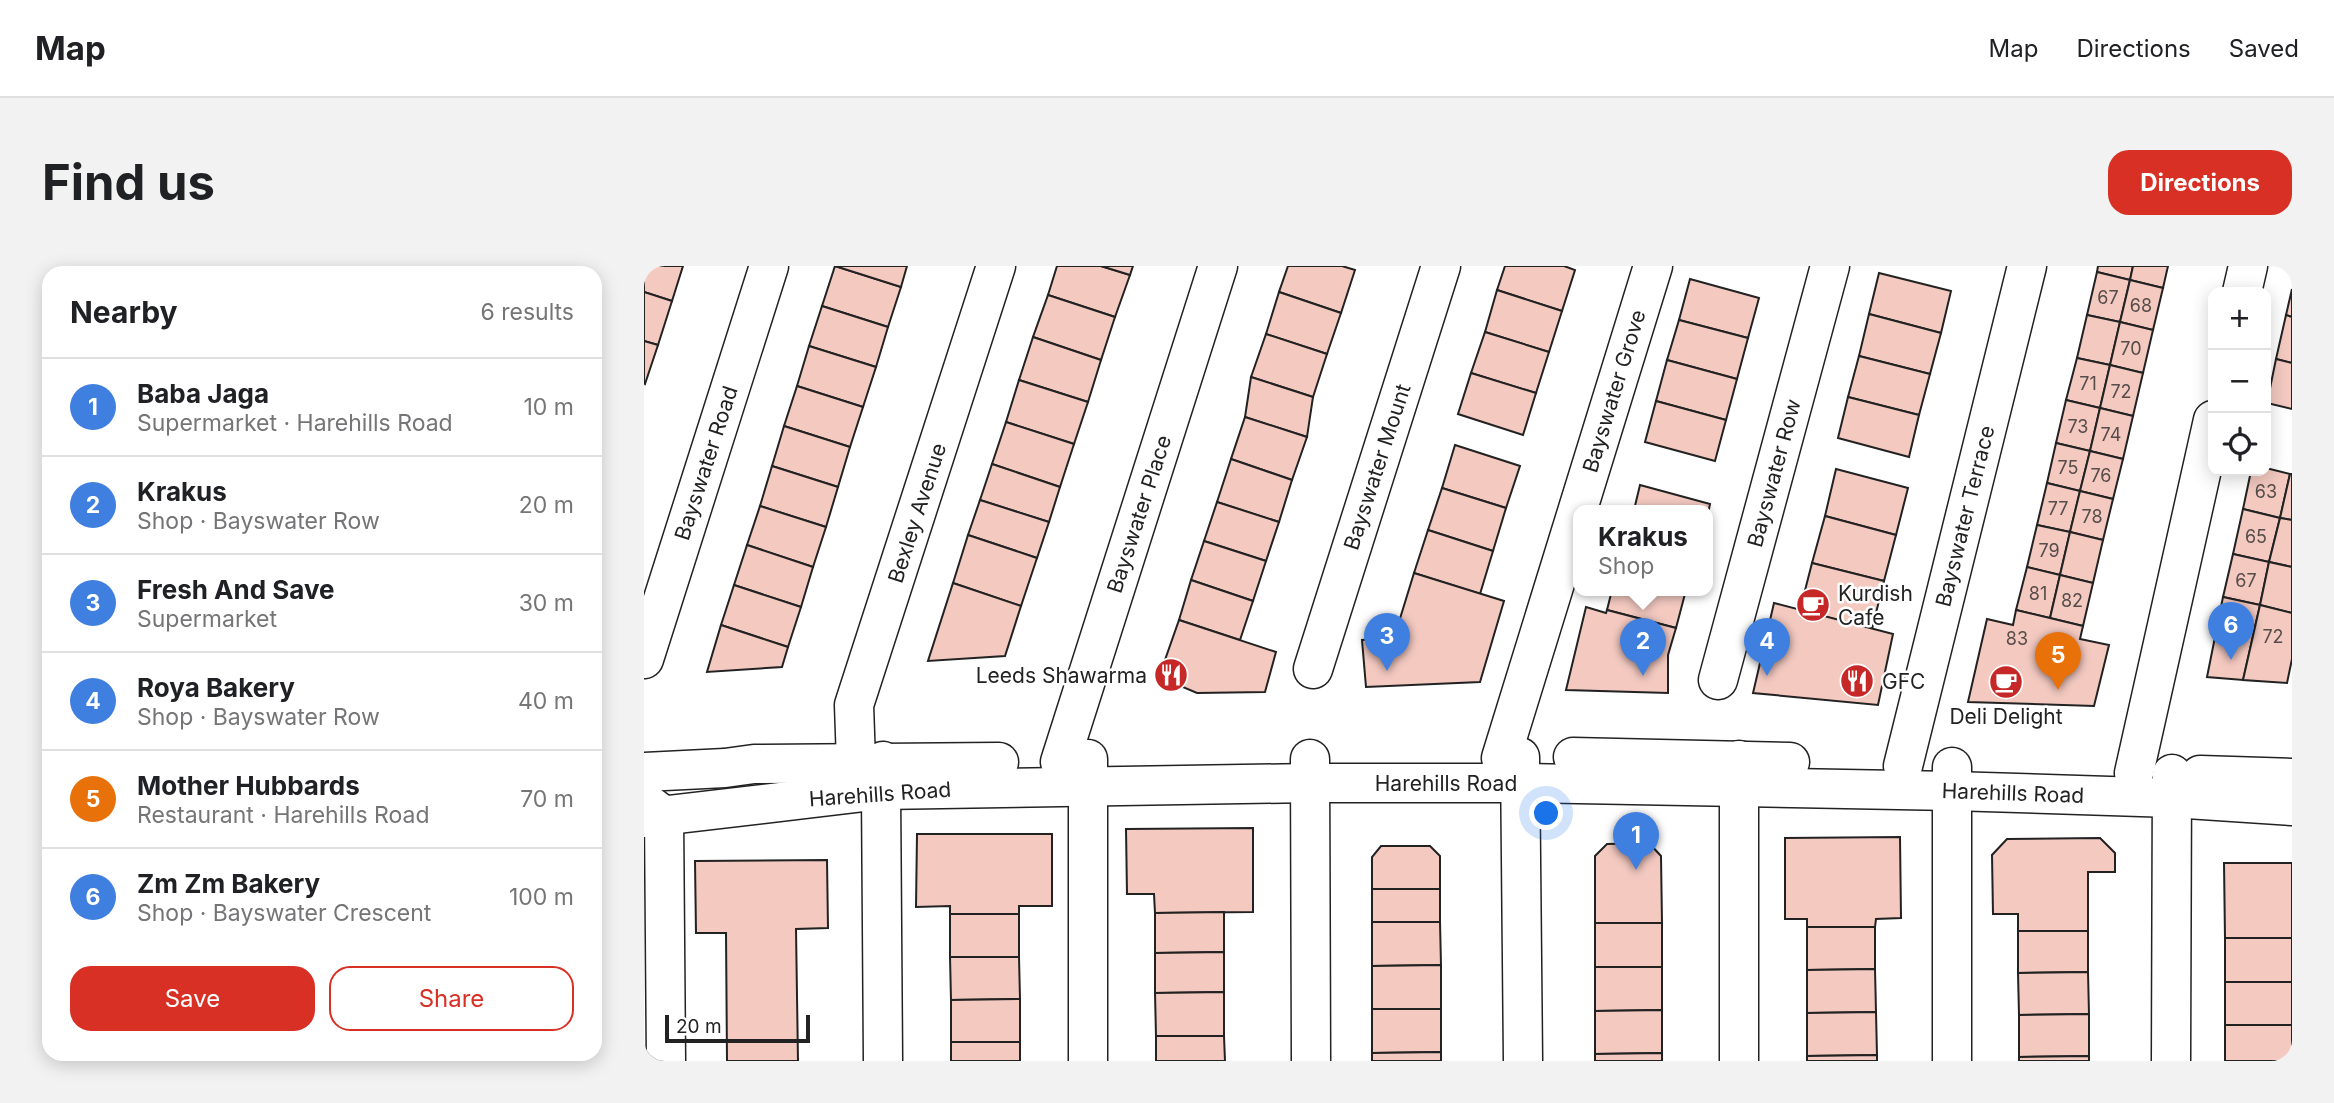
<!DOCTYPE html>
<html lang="en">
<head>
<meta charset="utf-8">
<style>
  :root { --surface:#fff; --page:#f2f2f2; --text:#202124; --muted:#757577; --line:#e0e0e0; --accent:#d93025 }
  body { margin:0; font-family:Inter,sans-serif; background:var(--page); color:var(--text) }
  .controls { position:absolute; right:21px; top:21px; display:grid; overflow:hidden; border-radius:14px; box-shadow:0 4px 18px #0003 }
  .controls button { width:63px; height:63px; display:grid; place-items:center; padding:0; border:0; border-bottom:2px solid var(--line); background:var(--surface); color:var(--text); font:35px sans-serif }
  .scale { position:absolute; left:21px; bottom:18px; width:145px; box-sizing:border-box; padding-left:7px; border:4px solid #222; border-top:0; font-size:19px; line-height:24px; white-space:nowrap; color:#222; -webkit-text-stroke:5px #fff; paint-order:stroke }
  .you { position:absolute; left:903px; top:548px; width:24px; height:24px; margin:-18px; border:5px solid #fff; border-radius:50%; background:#1a73e8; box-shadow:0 0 0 10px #1a73e833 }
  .badge { display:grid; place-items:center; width:46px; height:46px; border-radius:50%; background:var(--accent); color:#fff; font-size:23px; font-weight:700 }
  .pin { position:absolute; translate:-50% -58px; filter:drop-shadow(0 2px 4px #0008) }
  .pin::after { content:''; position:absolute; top:37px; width:24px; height:21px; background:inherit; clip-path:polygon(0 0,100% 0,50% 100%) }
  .popup { position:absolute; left:929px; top:239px; width:140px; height:91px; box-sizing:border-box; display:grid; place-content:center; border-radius:14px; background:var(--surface); filter:drop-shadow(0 2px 5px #0005); font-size:23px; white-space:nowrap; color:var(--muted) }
  .popup b { font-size:26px; color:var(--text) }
  .popup::after { content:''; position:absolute; left:50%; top:100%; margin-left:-14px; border:14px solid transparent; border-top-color:var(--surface) }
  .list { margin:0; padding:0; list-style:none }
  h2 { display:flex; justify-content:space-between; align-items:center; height:91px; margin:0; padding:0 28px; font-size:30px }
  h2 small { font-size:23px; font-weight:400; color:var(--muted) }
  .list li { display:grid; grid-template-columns:46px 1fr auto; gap:21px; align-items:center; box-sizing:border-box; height:98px; padding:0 28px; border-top:2px solid var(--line) }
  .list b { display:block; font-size:26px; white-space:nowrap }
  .list p { margin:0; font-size:23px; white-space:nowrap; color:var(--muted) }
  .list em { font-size:23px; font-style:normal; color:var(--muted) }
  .actions { display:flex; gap:14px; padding:21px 28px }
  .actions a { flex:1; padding:16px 0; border:2px solid var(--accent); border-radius:21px; text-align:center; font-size:24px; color:var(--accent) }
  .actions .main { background:var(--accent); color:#fff }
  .icon { flex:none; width:38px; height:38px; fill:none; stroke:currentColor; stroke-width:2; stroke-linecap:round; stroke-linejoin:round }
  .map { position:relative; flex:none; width:1648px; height:795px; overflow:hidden; border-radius:21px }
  header { display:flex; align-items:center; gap:42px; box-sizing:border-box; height:98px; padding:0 35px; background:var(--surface); border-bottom:2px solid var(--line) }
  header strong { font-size:33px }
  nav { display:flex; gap:38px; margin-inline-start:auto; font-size:24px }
  .intro { display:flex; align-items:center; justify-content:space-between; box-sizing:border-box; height:168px; padding:0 42px }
  h1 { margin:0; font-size:49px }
  .button { padding:18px 32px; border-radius:21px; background:var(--accent); color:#fff; font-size:24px; font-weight:700 }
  main { display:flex; gap:42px; padding:0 42px }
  aside { flex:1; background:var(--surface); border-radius:21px; box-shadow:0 4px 18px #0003 }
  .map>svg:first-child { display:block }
  .building { fill:#f3c9c0; stroke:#222; stroke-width:2 }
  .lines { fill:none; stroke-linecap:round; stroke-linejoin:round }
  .street-casing { stroke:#222; stroke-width:41 }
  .secondary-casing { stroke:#222; stroke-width:41 }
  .street { stroke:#fff; stroke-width:38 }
  .secondary { stroke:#fff; stroke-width:38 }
  .labels { text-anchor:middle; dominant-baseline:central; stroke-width:5; stroke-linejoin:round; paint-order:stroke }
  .number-label { font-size:18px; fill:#564c4a }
  .street-label { font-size:21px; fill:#222; stroke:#fff }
  .poi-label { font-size:21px; fill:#222; stroke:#fff; text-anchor:start }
</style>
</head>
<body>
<header>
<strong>Map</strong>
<nav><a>Map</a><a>Directions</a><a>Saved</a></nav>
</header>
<div class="intro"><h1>Find us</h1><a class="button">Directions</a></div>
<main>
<aside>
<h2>Nearby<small>6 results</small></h2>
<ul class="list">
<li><span class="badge" style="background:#3f7fe0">1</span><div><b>Baba Jaga</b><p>Supermarket · Harehills Road</p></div><em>10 m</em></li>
<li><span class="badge" style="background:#3f7fe0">2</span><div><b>Krakus</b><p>Shop · Bayswater Row</p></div><em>20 m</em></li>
<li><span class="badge" style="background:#3f7fe0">3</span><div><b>Fresh And Save</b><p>Supermarket</p></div><em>30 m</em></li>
<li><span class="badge" style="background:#3f7fe0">4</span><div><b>Roya Bakery</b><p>Shop · Bayswater Row</p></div><em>40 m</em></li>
<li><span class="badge" style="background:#e8710a">5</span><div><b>Mother Hubbards</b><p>Restaurant · Harehills Road</p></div><em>70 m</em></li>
<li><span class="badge" style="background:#3f7fe0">6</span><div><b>Zm Zm Bakery</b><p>Shop · Bayswater Crescent</p></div><em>100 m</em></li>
</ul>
<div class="actions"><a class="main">Save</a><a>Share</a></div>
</aside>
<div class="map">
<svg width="1648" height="795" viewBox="0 0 1648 795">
  <rect width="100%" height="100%" fill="#fff"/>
  <g class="building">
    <path d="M4 0H39L28 35 0 26V13Z"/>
    <path d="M191 0 257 21 244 61 178 40Z"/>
    <path d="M191 0H263L257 21Z"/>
    <path d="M413 0H457L486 9 471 51 404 29Z"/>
    <path d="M457 0H489L486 9Z"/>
    <path d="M644 0H698L711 4 697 47 635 26Z"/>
    <path d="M861 0H920L931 4 918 45 853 24Z"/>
    <path d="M1454 0H1489L1486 14 1453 6Z"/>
    <path d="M1489 0H1524L1519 22 1486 14Z"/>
    <path d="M1453 6 1486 14 1476 56 1443 49Z"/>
    <path d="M1235 7 1307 25 1297 67 1225 48Z"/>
    <path d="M1046 13 1115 32 1104 72 1035 54Z"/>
    <path d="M1486 14 1519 22 1509 64 1476 56Z"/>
    <path d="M1648 23V51L1642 49Z"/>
    <path d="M853 24 918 45 905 86 841 66Z"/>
    <path d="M0 26 28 35 14 79 0 75Z"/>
    <path d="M635 26 697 47 683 88 622 68Z"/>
    <path d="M404 29 471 51 457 94 389 71Z"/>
    <path d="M178 40 244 61 232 101 165 80Z"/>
    <path d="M1225 48 1297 67 1286 108 1215 90Z"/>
    <path d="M1443 49 1476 56 1466 99 1433 92Z"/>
    <path d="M1642 49 1648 51V97L1632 93Z"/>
    <path d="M1035 54 1104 72 1093 113 1023 94Z"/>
    <path d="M1476 56 1509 64 1499 107 1466 99Z"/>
    <path d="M841 66 905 86 892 127 827 107Z"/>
    <path d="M622 68 683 88 669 131 607 111Z"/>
    <path d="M389 71 457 94 444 136 375 114Z"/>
    <path d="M0 75 14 79 1 118 0 117Z"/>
    <path d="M165 80 232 101 219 141 153 120Z"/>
    <path d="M1215 90 1286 108 1275 149 1204 131Z"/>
    <path d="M1433 92 1466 99 1456 142 1422 134Z"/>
    <path d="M1632 93 1648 97V143L1623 137Z"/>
    <path d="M1023 94 1093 113 1082 154 1012 135Z"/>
    <path d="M1466 99 1499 107 1489 150 1456 142Z"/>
    <path d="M827 107 892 127 879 169 814 148Z"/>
    <path d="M607 111 669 131 663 171 601 151Z"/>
    <path d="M375 114 444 136 430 178 362 156Z"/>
    <path d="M153 120 219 141 206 181 140 160Z"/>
    <path d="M1204 131 1275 149 1265 191 1194 172Z"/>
    <path d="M1422 134 1456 142 1446 185 1412 177Z"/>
    <path d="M1012 135 1082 154 1071 195 1001 176Z"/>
    <path d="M1456 142 1489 150 1479 193 1446 185Z"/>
    <path d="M601 151 663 171 648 214 587 193Z"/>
    <path d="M362 156 430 178 416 221 348 198Z"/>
    <path d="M140 160 206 181 194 221 128 200Z"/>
    <path d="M1412 177 1446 185 1436 225 1403 217Z"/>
    <path d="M811 179 876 200 862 242 798 222Z"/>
    <path d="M1446 185 1479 193 1469 233 1436 225Z"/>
    <path d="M587 193 648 214 635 256 573 236Z"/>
    <path d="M348 198 416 221 405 256 336 234Z"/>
    <path d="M128 200 194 221 182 261 116 240Z"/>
    <path d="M1622 202 1646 208 1636 252 1599 243 1607 205H1622Z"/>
    <path d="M1192 203 1264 222 1252 269 1181 250Z"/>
    <path d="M1646 208H1648V254L1636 252Z"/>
    <path d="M1403 217 1436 225 1426 266 1393 259Z"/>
    <path d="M996 219 1066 238 1064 248V244H990Z"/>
    <path d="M798 222 862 242 849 285 784 264Z"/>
    <path d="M1436 225 1469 233 1459 274 1426 266Z"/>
    <path d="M336 234 405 256 393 292 324 269Z"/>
    <path d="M573 236 635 256 622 295 560 275Z"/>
    <path d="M116 240 182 261 169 301 103 279Z"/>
    <path d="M1599 243 1636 252 1625 296 1589 288Z"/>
    <path d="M1181 250 1252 269 1240 315 1168 297Z"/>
    <path d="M1636 252 1648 254V301L1625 296Z"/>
    <path d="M1393 259 1426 266 1416 309 1383 301Z"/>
    <path d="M784 264 849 285 836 328 770 307Z"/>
    <path d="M1426 266 1459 274 1449 317 1416 309Z"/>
    <path d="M324 269 393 292 377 340 309 317Z"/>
    <path d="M560 275 622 295 609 335 547 314Z"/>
    <path d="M103 279 169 301 157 341 90 319Z"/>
    <path d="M1589 288 1625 296 1616 339 1579 331Z"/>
    <path d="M1625 296 1648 301V347L1616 339Z"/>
    <path d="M1168 297 1240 315 1228 363 1156 344Z"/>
    <path d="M1383 301 1416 309 1406 352 1372 344Z"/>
    <path d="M770 307 860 335 836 416 722 421 718 374 750 372Z"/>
    <path d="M1416 309 1449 317 1439 360 1406 352Z"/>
    <path d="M547 314 609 335 596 374 535 354Z"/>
    <path d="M309 317 377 340 361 390 284 395Z"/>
    <path d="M90 319 157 341 144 381 77 359Z"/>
    <path d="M968 324H1042L1032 362 963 344Z"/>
    <path d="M1579 331 1616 339 1599 414 1563 411Z"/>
    <path d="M1130 337 1249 368 1234 439 1109 427Z"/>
    <path d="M1616 339 1648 347V393L1643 417 1599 414Z"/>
    <path d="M942 341 962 347 963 344 1032 362 1024 389V427L922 424Z"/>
    <path d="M1372 344 1439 360 1436 373 1465 379 1450 440 1324 436 1343 353 1369 359Z"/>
    <path d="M535 354 632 386 621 426 553 427 515 411Z"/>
    <path d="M77 359 144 381 138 401 63 406Z"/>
    <path d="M609 562V646L511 647 510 628H483L482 563Z"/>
    <path d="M273 568H408V640H375V648H306V640L272 641Z"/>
    <path d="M1256 571 1257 652 1232 653 1231 661H1163V653H1141V572Z"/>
    <path d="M1456 572 1471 587V606H1444V665H1374V648H1349L1348 589 1363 573Z"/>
    <path d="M1005 577 1017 590 1018 657H951V590L963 578Z"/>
    <path d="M737 580H786L796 590V623H728V591Z"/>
    <path d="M183 594 184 662 152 663 154 795H83L82 667H52L51 595Z"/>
    <path d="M1580 597H1648V672H1581Z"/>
    <rect x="728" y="623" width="68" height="33"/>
    <path d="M580 646V686L511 687V647Z"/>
    <rect x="306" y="648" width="69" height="43"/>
    <path d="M728 656H796L797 699 728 700Z"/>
    <rect x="951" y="657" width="67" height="44"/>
    <path d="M1163 661H1231V703L1163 704Z"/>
    <path d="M1374 665H1444V706L1374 707Z"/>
    <rect x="1581" y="672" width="67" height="44"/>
    <path d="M580 686V726L511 727V687Z"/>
    <path d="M306 691H375L376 733 307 734Z"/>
    <path d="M797 699V743H728V700Z"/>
    <path d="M951 701H1018V744L951 745Z"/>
    <path d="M1231 703 1232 746 1163 747V704Z"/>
    <path d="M1444 706 1445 748 1375 749 1374 707Z"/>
    <rect x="1581" y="716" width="67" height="43"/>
    <path d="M580 726V770H512L511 727Z"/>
    <path d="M376 733V776H307V734Z"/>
    <path d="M728 743H797V786L728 787Z"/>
    <path d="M1018 744V787L951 788V745Z"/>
    <path d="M1232 746 1233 789 1163 790V747Z"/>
    <path d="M1445 748V790L1375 791V749Z"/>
    <rect x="1581" y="759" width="67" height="36"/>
    <path d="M512 770H580L581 795H512Z"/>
    <rect x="307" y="776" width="69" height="19"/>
    <path d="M797 786V795H728V787Z"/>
    <path d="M1018 787V795H951V788Z"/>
    <path d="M1233 789V795H1163V790Z"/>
    <path d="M1445 790V795H1375V791Z"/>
  </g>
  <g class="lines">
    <g class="street-casing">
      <g id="street">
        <path d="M1598 26 1604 0"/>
        <path d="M0 393 125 0"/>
        <path d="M669 403 797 0"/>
        <path d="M1074 414 1186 0"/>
        <path d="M876 491 879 795"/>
        <path d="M857 492 1009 0"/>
        <path d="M666 493 667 795"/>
        <path d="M1095 494V795"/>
        <path d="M212 496 210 439 352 0"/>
        <path d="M416 496 574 0"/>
        <path d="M1259 500 1383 0"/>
        <path d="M1308 501V795"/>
        <path d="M1490 507 1569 154"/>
        <path d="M0 535 20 550 22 795"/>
        <path d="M239 795 237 524 239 495"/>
        <path d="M444 795V493"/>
        <path d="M1527 795 1528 508"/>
      </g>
    </g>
    <g class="secondary-casing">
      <g id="secondary">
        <path d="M929 491 1146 496"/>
        <path d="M0 506 81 502 110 498 355 496"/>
        <path d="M1556 509 1648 512"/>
        <path d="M0 552 237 524 666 517H876L1308 525 1528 532 1648 540"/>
      </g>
    </g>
    <use href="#street" class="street"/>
    <use href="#secondary" class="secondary"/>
  </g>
  <defs>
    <g id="cafe-disc" transform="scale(1.75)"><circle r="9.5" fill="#c62828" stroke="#fff"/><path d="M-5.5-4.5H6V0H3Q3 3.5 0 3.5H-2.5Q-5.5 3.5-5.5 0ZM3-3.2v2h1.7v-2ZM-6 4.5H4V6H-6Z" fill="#fff"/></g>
    <g id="restaurant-disc" transform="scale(1.75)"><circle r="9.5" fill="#c62828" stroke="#fff"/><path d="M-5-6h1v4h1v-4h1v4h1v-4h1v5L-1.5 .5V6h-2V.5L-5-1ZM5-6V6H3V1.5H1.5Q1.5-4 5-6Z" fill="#fff"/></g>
  </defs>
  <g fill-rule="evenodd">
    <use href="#cafe-disc" x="1169" y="339"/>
    <use href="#restaurant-disc" x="527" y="409"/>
    <use href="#restaurant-disc" x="1213" y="415"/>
    <use href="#cafe-disc" x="1362" y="416"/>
  </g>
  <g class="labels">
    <g class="number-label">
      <text x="1464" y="31">67</text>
      <text x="1497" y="39">68</text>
      <text x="1487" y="82">70</text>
      <text x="1444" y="117">71</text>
      <text x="1477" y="125">72</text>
      <text x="1434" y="160">73</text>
      <text x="1467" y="168">74</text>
      <text x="1424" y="201">75</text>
      <text x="1457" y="209">76</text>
      <text x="1622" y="225">63</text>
      <text x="1414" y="242">77</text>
      <text x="1448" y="250">78</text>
      <text x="1612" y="270">65</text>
      <text x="1405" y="284">79</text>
      <text x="1602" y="314">67</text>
      <text x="1394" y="327">81</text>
      <text x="1428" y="334">82</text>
      <text x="1629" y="370">72</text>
      <text x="1373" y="372">83</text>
    </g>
    <g class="street-label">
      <text transform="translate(970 125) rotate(-73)">Bayswater Grove</text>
      <text transform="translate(62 197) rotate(-72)">Bayswater Road</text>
      <text transform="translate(733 201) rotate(-72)">Bayswater Mount</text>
      <text transform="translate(1130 207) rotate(-75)">Bayswater Row</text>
      <text transform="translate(273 247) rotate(-72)">Bexley Avenue</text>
      <text transform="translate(495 248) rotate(-72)">Bayswater Place</text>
      <text transform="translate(1321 250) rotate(-76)">Bayswater Terrace</text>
      <text x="802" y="517">Harehills Road</text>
      <text transform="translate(1369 527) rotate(2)">Harehills Road</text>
      <text transform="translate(236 528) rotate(-4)">Harehills Road</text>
    </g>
    <g class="poi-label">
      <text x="1194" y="327">Kurdish<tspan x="1194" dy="24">Cafe</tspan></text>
      <text x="503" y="409" text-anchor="end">Leeds Shawarma</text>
      <text x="1238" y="415">GFC</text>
      <text x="1362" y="450" text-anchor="middle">Deli Delight</text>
    </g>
  </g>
</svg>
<div class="controls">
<button>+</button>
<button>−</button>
<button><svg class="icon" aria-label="locate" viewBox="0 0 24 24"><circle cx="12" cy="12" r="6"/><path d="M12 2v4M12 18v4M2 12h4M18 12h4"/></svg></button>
</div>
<div class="scale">20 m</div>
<div class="you"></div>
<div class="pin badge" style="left:992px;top:604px;background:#3f7fe0">1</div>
<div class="pin badge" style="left:999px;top:410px;background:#3f7fe0">2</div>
<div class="popup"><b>Krakus</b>Shop</div>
<div class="pin badge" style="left:743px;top:405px;background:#3f7fe0">3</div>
<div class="pin badge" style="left:1123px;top:410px;background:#3f7fe0">4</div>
<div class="pin badge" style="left:1414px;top:424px;background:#e8710a">5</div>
<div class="pin badge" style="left:1587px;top:394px;background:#3f7fe0">6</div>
</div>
</main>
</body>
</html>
